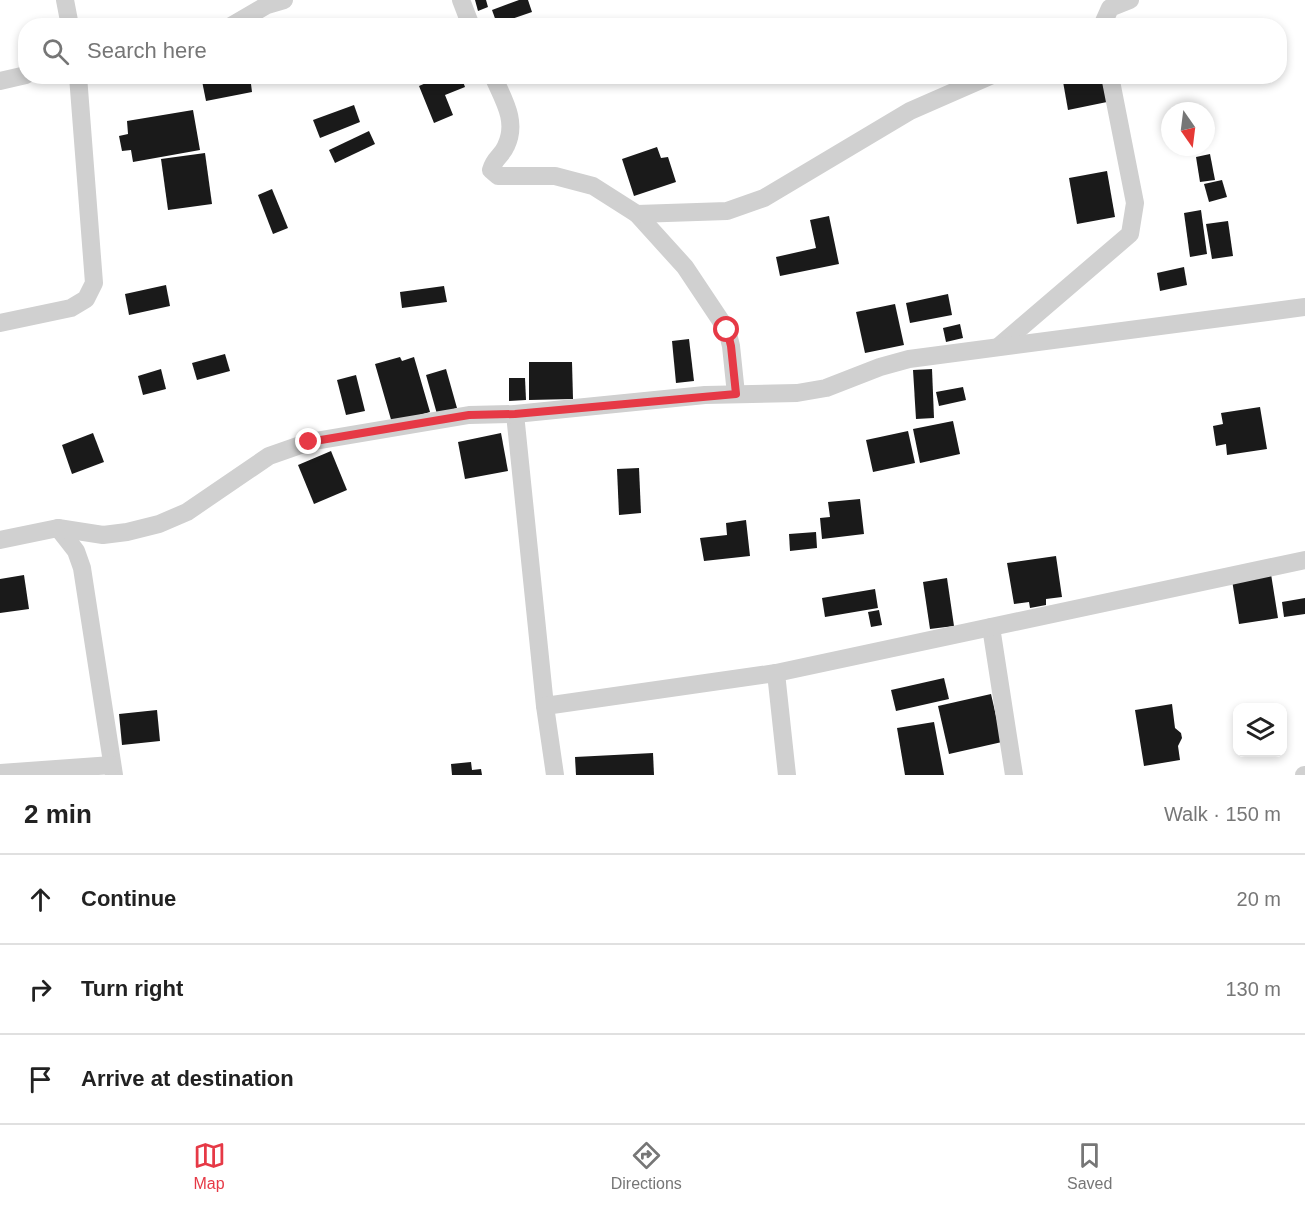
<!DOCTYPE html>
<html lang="en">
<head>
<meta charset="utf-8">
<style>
  :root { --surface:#fff; --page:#f6f6f6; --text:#222; --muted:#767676; --line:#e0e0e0; --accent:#e63946 }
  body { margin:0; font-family:Helvetica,sans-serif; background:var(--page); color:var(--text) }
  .controls { position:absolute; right:18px; bottom:18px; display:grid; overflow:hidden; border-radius:12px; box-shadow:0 3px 9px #0003 }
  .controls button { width:54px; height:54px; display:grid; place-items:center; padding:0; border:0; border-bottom:2px solid var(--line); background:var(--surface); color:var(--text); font:30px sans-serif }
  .compass { position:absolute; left:1161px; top:102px; width:54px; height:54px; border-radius:50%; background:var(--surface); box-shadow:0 3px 9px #0003; rotate:166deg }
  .stop { position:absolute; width:18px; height:18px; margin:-14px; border:4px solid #e63946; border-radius:50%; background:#fff }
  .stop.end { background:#e63946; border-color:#fff; box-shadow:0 2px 6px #0008 }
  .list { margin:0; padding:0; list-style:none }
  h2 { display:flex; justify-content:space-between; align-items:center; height:78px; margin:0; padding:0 24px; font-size:26px }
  h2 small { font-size:20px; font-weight:400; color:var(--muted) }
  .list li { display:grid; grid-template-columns:39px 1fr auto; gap:18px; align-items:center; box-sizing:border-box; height:90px; padding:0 24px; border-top:2px solid var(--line) }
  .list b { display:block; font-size:22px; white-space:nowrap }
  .list em { font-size:20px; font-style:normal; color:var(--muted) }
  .icon { flex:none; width:33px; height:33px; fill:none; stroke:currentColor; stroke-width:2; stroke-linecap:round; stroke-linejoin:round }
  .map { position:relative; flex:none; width:1305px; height:775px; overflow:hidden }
  .search { position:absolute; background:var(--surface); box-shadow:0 3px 9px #0003; left:18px; right:18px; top:18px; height:66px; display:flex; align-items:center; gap:15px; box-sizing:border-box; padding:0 21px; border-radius:24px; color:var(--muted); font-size:22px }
  .sheet { height:348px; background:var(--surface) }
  nav { display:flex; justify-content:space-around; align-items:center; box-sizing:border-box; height:84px; border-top:2px solid var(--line); background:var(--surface); font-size:16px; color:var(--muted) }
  nav a { display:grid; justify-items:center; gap:3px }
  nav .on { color:var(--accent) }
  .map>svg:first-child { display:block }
  .building { fill:#1a1a1a }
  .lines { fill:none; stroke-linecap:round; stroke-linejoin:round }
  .street { stroke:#d0d0d0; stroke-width:18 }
  .route { stroke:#e63946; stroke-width:8 }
</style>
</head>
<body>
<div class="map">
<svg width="1305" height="775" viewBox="0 0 1305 775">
  <rect width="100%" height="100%" fill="#fff"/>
  <g class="building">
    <path d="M475 0H486L488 7 478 11Z"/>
    <path d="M519 0H528L532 12 497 24 492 10Z"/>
    <path d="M201 76H250L252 92 206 101Z"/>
    <path d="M442 76H461L465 87 445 95 453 115 434 123 419 86Z"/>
    <path d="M1062 76H1102L1107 102 1068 110Z"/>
    <path d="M354 105 360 122 320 138 313 120Z"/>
    <path d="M193 110 200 150 133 162 131 150 122 151 119 136 128 134 127 121Z"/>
    <path d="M369 131 375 144 335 163 329 150Z"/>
    <path d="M657 147 661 158 668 157 676 182 634 196 622 159Z"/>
    <path d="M205 153 212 204 168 210 161 159Z"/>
    <path d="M1210 154 1215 180 1200 182 1196 157Z"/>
    <path d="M1107 171 1115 217 1077 224 1069 178Z"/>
    <path d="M1222 180 1227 197 1209 202 1204 184Z"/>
    <path d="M272 189 288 228 273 234 258 195Z"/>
    <path d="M1201 210 1207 254 1190 257 1184 213Z"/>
    <path d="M829 216 839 264 780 276 776 257 816 248 810 220Z"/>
    <path d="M1228 221 1233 256 1212 259 1206 224Z"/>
    <path d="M1184 267 1187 285 1160 291 1157 273Z"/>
    <path d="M166 285 170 306 129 315 125 294Z"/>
    <path d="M444 286 447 302 402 308 400 292Z"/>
    <path d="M948 294 952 315 910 323 906 303Z"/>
    <path d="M895 304 904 345 865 353 856 312Z"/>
    <path d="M960 324 963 338 946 342 943 328Z"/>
    <path d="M689 339 694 381 676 383 672 341Z"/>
    <path d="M225 354 230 371 197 380 192 363Z"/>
    <path d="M400 357 402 361 414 357 430 412 392 423 375 364Z"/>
    <path d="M529 362H572L573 399 529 400Z"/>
    <path d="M161 369 166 389 143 395 138 376Z"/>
    <path d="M446 369 457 408 437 414 426 375Z"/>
    <path d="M932 369 934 418 916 419 913 370Z"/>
    <path d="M356 375 365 411 346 415 337 380Z"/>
    <path d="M509 378H525L526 400 509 401Z"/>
    <path d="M963 387 966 400 939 406 936 392Z"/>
    <path d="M1260 407 1267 449 1227 455 1226 444 1216 446 1213 426 1223 424 1221 413Z"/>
    <path d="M953 421 960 454 920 463 913 429Z"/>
    <path d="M908 431 915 463 873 472 866 440Z"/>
    <path d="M93 433 104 462 72 474 62 445Z"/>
    <path d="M501 433 508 471 465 479 458 442Z"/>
    <path d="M331 451 347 490 314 504 298 465Z"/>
    <path d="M639 468 641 513 619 515 617 469Z"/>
    <path d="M860 499 864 534 822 539 820 518 830 517 828 502Z"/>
    <path d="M746 520 750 556 704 561 700 538 727 535 726 523Z"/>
    <path d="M816 532 817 548 790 551 789 534Z"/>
    <path d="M1056 556 1062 597 1046 599V605L1030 608 1029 602 1014 604 1007 563Z"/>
    <path d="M1271 574 1278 618 1239 624 1232 580Z"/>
    <path d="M24 575 29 609 0 613V579Z"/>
    <path d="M947 578 954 626 930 629 923 582Z"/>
    <path d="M875 589 878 608 825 617 822 598Z"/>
    <path d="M1305 598V614L1284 617 1282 602Z"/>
    <path d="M879 610 882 625 871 627 868 612Z"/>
    <path d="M944 678 949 699 896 711 891 690Z"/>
    <path d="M991 694 1002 742 949 754 938 706Z"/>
    <path d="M1172 704 1175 728 1181 733 1182 738 1178 746 1180 760 1144 766 1135 710Z"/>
    <path d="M157 710 160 741 122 745 119 714Z"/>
    <path d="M934 722 944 775H905L897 728Z"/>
    <path d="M653 753 654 775H576L575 757Z"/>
    <path d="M471 762 472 770 481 769 482 775H452L451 764Z"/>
  </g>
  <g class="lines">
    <g class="street">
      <path d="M65 0 70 26"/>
      <path d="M461 0 471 26"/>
      <path d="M231 26 267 5 284 0"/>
      <path d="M1102 26 1110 8 1130 0"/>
      <path d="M493 76C503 99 518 121 506 146 502 156 494 158 491 170L498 176H555L593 186 637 214 685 267 727 330 731 346 736 394"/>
      <path d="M0 81 26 75"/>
      <path d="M637 214 727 211 764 198 910 111 990 76"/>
      <path d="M0 323 71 308 86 299 94 283 78 76"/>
      <path d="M998 347 1130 234 1135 203 1110 76"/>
      <path d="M515 414 545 706 555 775"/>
      <path d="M58 528 76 551 82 568 114 775"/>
      <path d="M0 540 58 528 103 535 127 532 159 524 187 512 269 456 309 442 469 415 515 414 705 395 797 393 826 388 880 367 909 359 1305 307"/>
      <path d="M991 627 1014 775"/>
      <path d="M776 673 787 775"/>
      <path d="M545 706 776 673 1305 560"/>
      <path d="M0 773 112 765"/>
      <path d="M1304 775H1305"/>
    </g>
  </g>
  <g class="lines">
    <path class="route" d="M309 442 469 415 515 414 736 394 731 346 727 330"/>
  </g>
</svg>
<div class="controls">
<button><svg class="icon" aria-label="layers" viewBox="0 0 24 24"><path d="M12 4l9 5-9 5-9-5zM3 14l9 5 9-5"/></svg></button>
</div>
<svg class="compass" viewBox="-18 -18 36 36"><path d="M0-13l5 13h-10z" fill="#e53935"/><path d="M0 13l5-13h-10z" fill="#767676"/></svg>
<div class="stop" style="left:727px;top:330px"></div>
<div class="stop end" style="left:309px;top:442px"></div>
<div class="search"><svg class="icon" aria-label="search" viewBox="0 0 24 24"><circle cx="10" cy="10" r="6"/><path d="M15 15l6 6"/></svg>Search here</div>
</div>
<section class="sheet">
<h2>2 min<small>Walk · 150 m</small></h2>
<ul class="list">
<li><svg class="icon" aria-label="ahead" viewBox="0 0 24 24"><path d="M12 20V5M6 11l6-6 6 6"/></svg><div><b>Continue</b></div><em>20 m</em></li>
<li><svg class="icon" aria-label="right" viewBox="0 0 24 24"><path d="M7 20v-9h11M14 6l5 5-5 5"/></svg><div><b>Turn right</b></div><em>130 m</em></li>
<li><svg class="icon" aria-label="arrive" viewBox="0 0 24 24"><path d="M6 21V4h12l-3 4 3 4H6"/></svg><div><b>Arrive at destination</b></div></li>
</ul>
</section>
<nav>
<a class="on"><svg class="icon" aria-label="map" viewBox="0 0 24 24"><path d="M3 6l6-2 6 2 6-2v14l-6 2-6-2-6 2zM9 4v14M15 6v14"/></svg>Map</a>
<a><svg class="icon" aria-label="directions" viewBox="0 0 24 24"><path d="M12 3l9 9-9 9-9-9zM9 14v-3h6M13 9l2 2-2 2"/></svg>Directions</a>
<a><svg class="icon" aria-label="saved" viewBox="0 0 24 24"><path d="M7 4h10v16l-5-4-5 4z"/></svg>Saved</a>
</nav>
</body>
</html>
